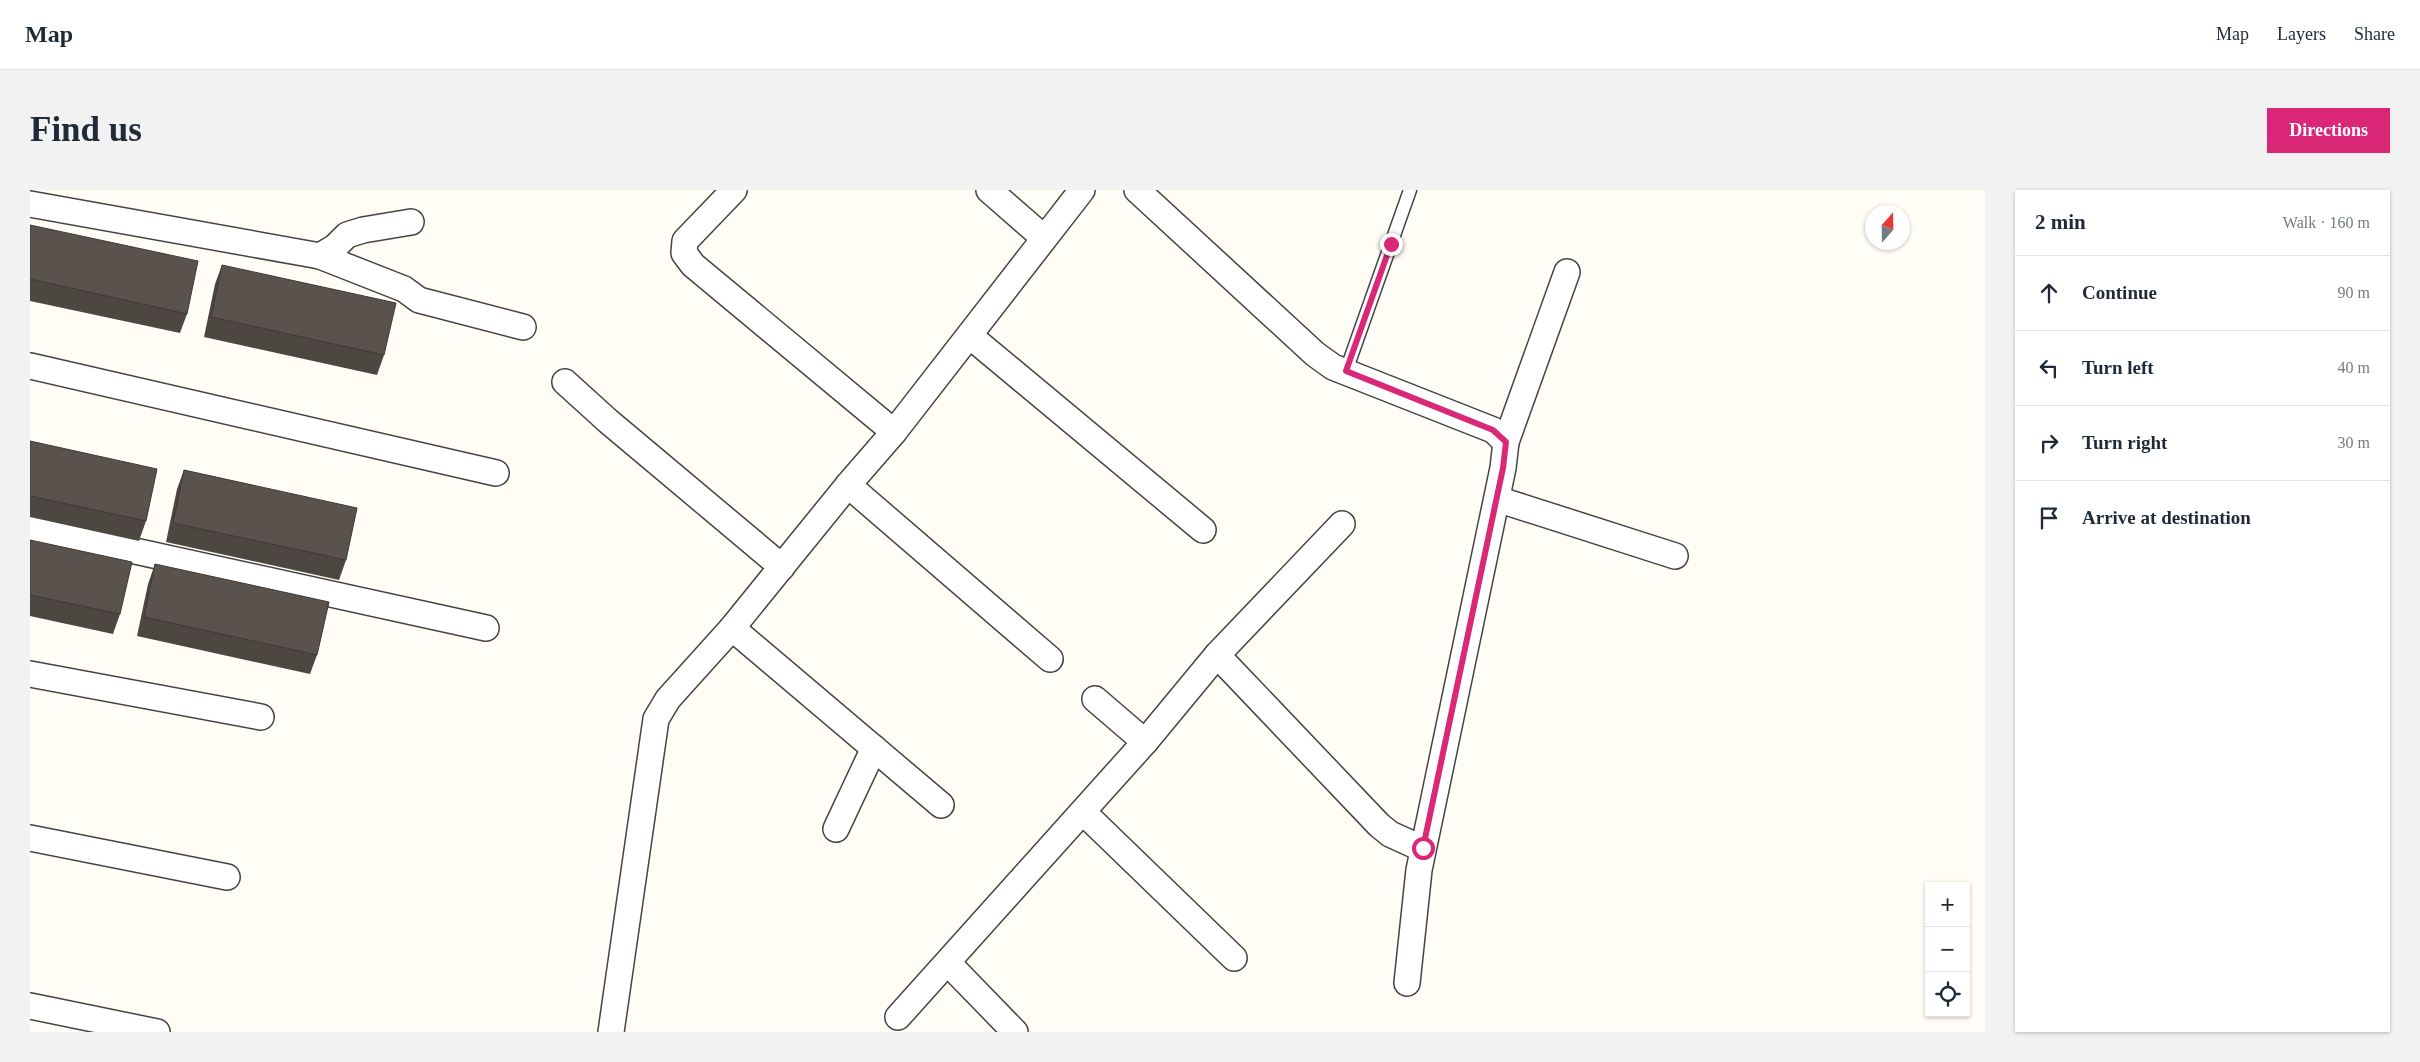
<!DOCTYPE html>
<html lang="en">
<head>
<meta charset="utf-8">
<style>
  :root { --surface:#fff; --page:#f2f2f3; --text:#1f2937; --muted:#747a83; --line:#e0e1e3; --accent:#db2777 }
  body { margin:0; font-family:"Times New Roman",serif; background:var(--page); color:var(--text) }
  .controls { position:absolute; right:15px; bottom:15px; display:grid; overflow:hidden; border-radius:0px; box-shadow:0 1px 4px #0004 }
  .controls button { width:45px; height:45px; display:grid; place-items:center; padding:0; border:0; border-bottom:1px solid var(--line); background:var(--surface); color:var(--text); font:25px sans-serif }
  .compass { position:absolute; left:1835px; top:15px; width:45px; height:45px; border-radius:50%; background:var(--surface); box-shadow:0 1px 4px #0004; rotate:20deg }
  .stop { position:absolute; width:15px; height:15px; margin:-11px; border:4px solid #db2777; border-radius:50%; background:#fff }
  .stop.end { background:#db2777; border-color:#fff; box-shadow:0 1px 5px #0008 }
  .list { margin:0; padding:0; list-style:none }
  h2 { display:flex; justify-content:space-between; align-items:center; height:65px; margin:0; padding:0 20px; font-size:21px }
  h2 small { font-size:16px; font-weight:400; color:var(--muted) }
  .list li { display:grid; grid-template-columns:32px 1fr auto; gap:15px; align-items:center; box-sizing:border-box; height:75px; padding:0 20px; border-top:1px solid var(--line) }
  .list b { display:block; font-size:19px; white-space:nowrap }
  .list em { font-size:16px; font-style:normal; color:var(--muted) }
  .icon { flex:none; width:28px; height:28px; fill:none; stroke:currentColor; stroke-width:2; stroke-linecap:round; stroke-linejoin:round }
  .map { position:relative; flex:none; width:1955px; height:842px; overflow:hidden; border-radius:0px }
  header { display:flex; align-items:center; gap:30px; box-sizing:border-box; height:70px; padding:0 25px; background:var(--surface); border-bottom:1px solid var(--line) }
  header strong { font-size:24px }
  nav { display:flex; gap:28px; margin-inline-start:auto; font-size:18px }
  .intro { display:flex; align-items:center; justify-content:space-between; box-sizing:border-box; height:120px; padding:0 30px }
  h1 { margin:0; font-size:35px }
  .button { padding:12px 22px; border-radius:0px; background:var(--accent); color:#fff; font-size:18px; font-weight:700 }
  main { display:flex; gap:30px; padding:0 30px }
  aside { flex:1; background:var(--surface); border-radius:0px; box-shadow:0 1px 4px #0004 }
  .map>svg:first-child { display:block }
  .lines { fill:none; stroke-linecap:round; stroke-linejoin:round }
  .service-casing { stroke:#444; stroke-width:15 }
  .minor-casing { stroke:#444; stroke-width:28 }
  .service { stroke:#fff; stroke-width:12 }
  .minor { stroke:#fff; stroke-width:25 }
  .wall { fill:#4d4742 }
  .building { fill:#5a524d; stroke:#3f3936 }
  .route { stroke:#db2777; stroke-width:6 }
</style>
</head>
<body>
<header>
<strong>Map</strong>
<nav><a>Map</a><a>Layers</a><a>Share</a></nav>
</header>
<div class="intro"><h1>Find us</h1><a class="button">Directions</a></div>
<main>
<div class="map">
<svg width="1955" height="842" viewBox="0 0 1955 842">
  <rect width="100%" height="100%" fill="#fffdf5"/>
  <g class="lines">
    <g class="service-casing">
      <path id="service" d="M1316 181 1380 0"/>
    </g>
    <g class="minor-casing">
      <g id="minor">
        <path d="M704 0 655 51 654 63 663 75 864 242"/>
        <path d="M959 0 1014 48"/>
        <path d="M1107 0 1285 164 1303 177 1463 240 1476 252"/>
        <path d="M0 14 290 66 374 99 389 110 493 137"/>
        <path d="M290 66 305 57 317 45 333 40 381 32"/>
        <path d="M940 146 1173 340"/>
        <path d="M0 176 466 283"/>
        <path d="M535 192 578 231 752 377"/>
        <path d="M818 295 1020 469"/>
        <path d="M1467 309 1645 366"/>
        <path d="M0 338 456 438"/>
        <path d="M702 438 911 615"/>
        <path d="M1187 465 1349 635 1360 644 1393 659"/>
        <path d="M0 484 231 527"/>
        <path d="M1065 509 1115 552"/>
        <path d="M1053 622 1204 768"/>
        <path d="M806 639 844 558"/>
        <path d="M0 648 197 687"/>
        <path d="M918 773 985 842"/>
        <path d="M1377 793 1389 680 1473 278 1476 252 1537 82"/>
        <path d="M0 816 127 842"/>
        <path d="M868 827 1115 552 1187 465 1312 334"/>
        <path d="M581 842 626 529 638 509 702 438 818 295 864 242 1052 0"/>
      </g>
    </g>
    <use href="#service" class="service"/>
    <use href="#minor" class="minor"/>
  </g>
  <g class="wall">
    <path d="M0 35 157 124 150 143 0 111Z"/>
    <path d="M192 75 354 165 347 185 174 147 185 94Z"/>
    <path d="M0 251 116 331 109 351 0 327Z"/>
    <path d="M154 280 316 370 309 390 136 352 147 299Z"/>
    <path d="M0 350 90 424 83 444 0 426Z"/>
    <path d="M125 374 287 465 280 484 107 446 118 394Z"/>
  </g>
  <g class="building">
    <path d="M0 35 168 71 157 124 0 89Z"/>
    <path d="M192 75 366 113 354 165 181 127Z"/>
    <path d="M0 251 127 279 116 331 0 306Z"/>
    <path d="M154 280 327 318 316 370 143 333Z"/>
    <path d="M0 350 102 372 90 424 0 405Z"/>
    <path d="M125 374 299 412 287 465 114 427Z"/>
  </g>
  <g class="lines">
    <path class="route" d="M1361 54 1316 181 1463 240 1476 252 1473 278 1393 658"/>
  </g>
</svg>
<div class="controls">
<button>+</button>
<button>−</button>
<button><svg class="icon" aria-label="locate" viewBox="0 0 24 24"><circle cx="12" cy="12" r="6"/><path d="M12 2v4M12 18v4M2 12h4M18 12h4"/></svg></button>
</div>
<svg class="compass" viewBox="-18 -18 36 36"><path d="M0-13l5 13h-10z" fill="#e53935"/><path d="M0 13l5-13h-10z" fill="#747a83"/></svg>
<div class="stop" style="left:1393px;top:658px"></div>
<div class="stop end" style="left:1361px;top:54px"></div>
</div>
<aside>
<h2>2 min<small>Walk · 160 m</small></h2>
<ul class="list">
<li><svg class="icon" aria-label="ahead" viewBox="0 0 24 24"><path d="M12 20V5M6 11l6-6 6 6"/></svg><div><b>Continue</b></div><em>90 m</em></li>
<li><svg class="icon" aria-label="left" viewBox="0 0 24 24"><path d="M17 20v-9H6M10 6l-5 5 5 5"/></svg><div><b>Turn left</b></div><em>40 m</em></li>
<li><svg class="icon" aria-label="right" viewBox="0 0 24 24"><path d="M7 20v-9h11M14 6l5 5-5 5"/></svg><div><b>Turn right</b></div><em>30 m</em></li>
<li><svg class="icon" aria-label="arrive" viewBox="0 0 24 24"><path d="M6 21V4h12l-3 4 3 4H6"/></svg><div><b>Arrive at destination</b></div></li>
</ul>
</aside>
</main>
</body>
</html>
